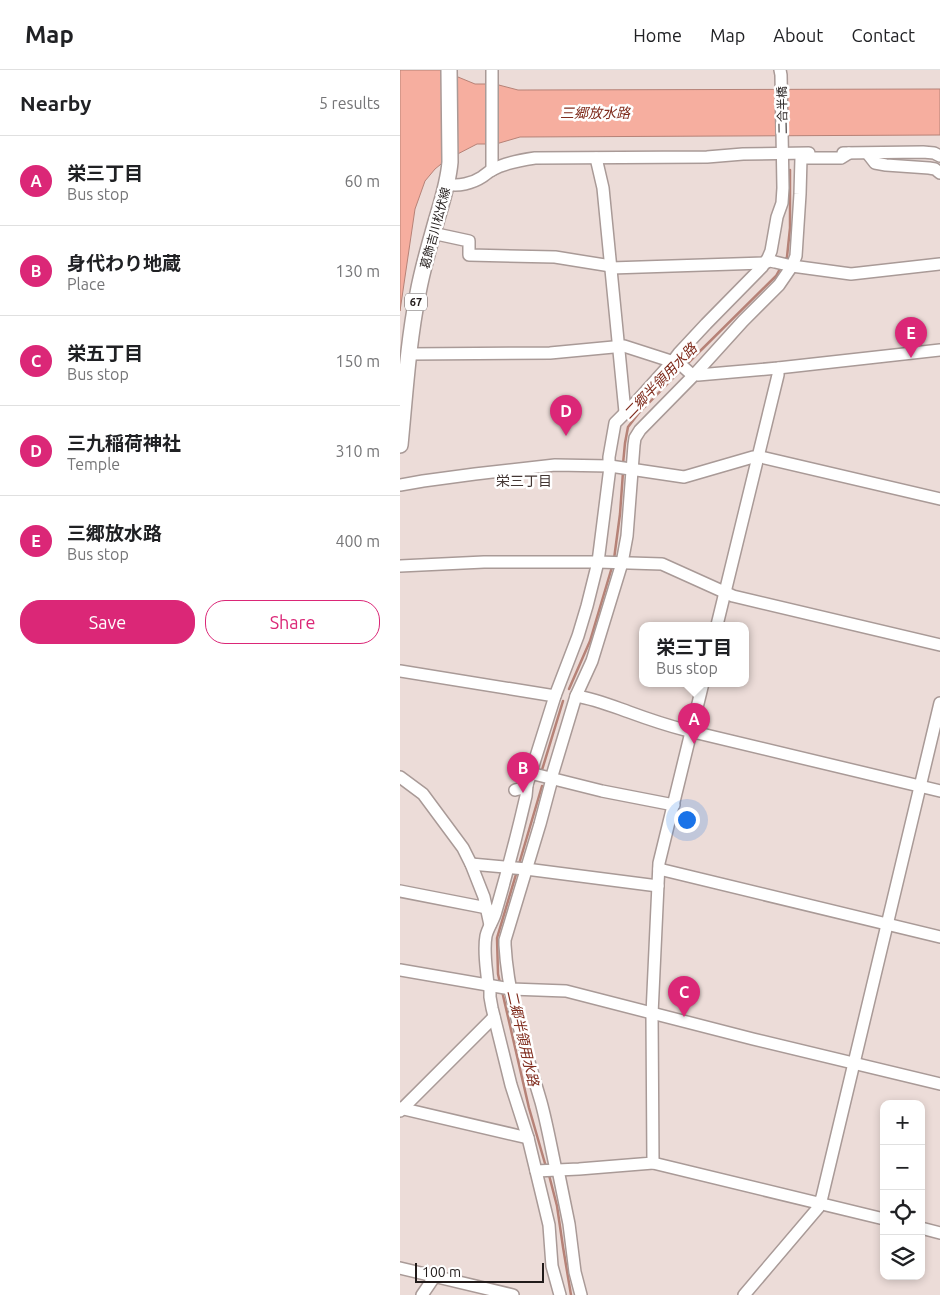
<!DOCTYPE html>
<html lang="en">
<head>
<meta charset="utf-8">
<style>
  :root { --surface:#fff; --page:#f6f6f6; --text:#202124; --muted:#757577; --line:#e0e0e0; --accent:#db2777 }
  body { margin:0; font-family:Ubuntu,"Noto Sans JP",sans-serif; background:var(--page); color:var(--text) }
  .controls { position:absolute; right:15px; bottom:15px; display:grid; overflow:hidden; border-radius:10px; box-shadow:0 2px 8px #0003 }
  .controls button { width:45px; height:45px; display:grid; place-items:center; padding:0; border:0; border-bottom:1px solid var(--line); background:var(--surface); color:var(--text); font:25px sans-serif }
  .scale { position:absolute; left:15px; bottom:12px; width:129px; box-sizing:border-box; padding-left:5px; border:2px solid #211b1a; border-top:0; font-size:14px; line-height:18px; white-space:nowrap; color:#211b1a; -webkit-text-stroke:4px #fff; paint-order:stroke }
  .you { position:absolute; left:286px; top:749px; width:18px; height:18px; margin:-12px; border:4px solid #fff; border-radius:50%; background:#1a73e8; box-shadow:0 0 0 8px #1a73e833 }
  .badge { display:grid; place-items:center; width:32px; height:32px; border-radius:50%; background:var(--accent); color:#fff; font-size:16px; font-weight:700 }
  .pin { position:absolute; translate:-50% -41px; filter:drop-shadow(0 1px 2px #0008) }
  .pin::after { content:''; position:absolute; top:26px; width:18px; height:15px; background:inherit; clip-path:polygon(0 0,100% 0,50% 100%) }
  .popup { position:absolute; left:239px; top:552px; width:110px; height:65px; box-sizing:border-box; display:grid; place-content:center; border-radius:10px; background:var(--surface); filter:drop-shadow(0 1px 4px #0005); font-size:16px; white-space:nowrap; color:var(--muted) }
  .popup b { font-size:19px; color:var(--text) }
  .popup::after { content:''; position:absolute; left:50%; top:100%; margin-left:-10px; border:10px solid transparent; border-top-color:var(--surface) }
  .list { margin:0; padding:0; list-style:none }
  h2 { display:flex; justify-content:space-between; align-items:center; height:65px; margin:0; padding:0 20px; font-size:21px }
  h2 small { font-size:16px; font-weight:400; color:var(--muted) }
  .list li { display:grid; grid-template-columns:32px 1fr auto; gap:15px; align-items:center; box-sizing:border-box; height:90px; padding:0 20px; border-top:1px solid var(--line) }
  .list b { display:block; font-size:19px; white-space:nowrap }
  .list p { margin:0; font-size:16px; white-space:nowrap; color:var(--muted) }
  .list em { font-size:16px; font-style:normal; color:var(--muted) }
  .actions { display:flex; gap:10px; padding:15px 20px }
  .actions a { flex:1; padding:11px 0; border:1px solid var(--accent); border-radius:20px; text-align:center; font-size:18px; color:var(--accent) }
  .actions .main { background:var(--accent); color:#fff }
  .icon { flex:none; width:28px; height:28px; fill:none; stroke:currentColor; stroke-width:2; stroke-linecap:round; stroke-linejoin:round }
  .map { position:relative; flex:none; width:540px; height:1225px; overflow:hidden }
  header { display:flex; align-items:center; gap:30px; box-sizing:border-box; height:70px; padding:0 25px; background:var(--surface); border-bottom:1px solid var(--line) }
  header strong { font-size:24px }
  nav { display:flex; gap:28px; margin-inline-start:auto; font-size:18px }
  main { display:flex }
  aside { flex:1; background:var(--surface) }
  .map>svg:first-child { display:block }
  .water { fill:#f6ae9f; stroke:#b68277 }
  .lines { fill:none; stroke-linecap:round; stroke-linejoin:round }
  .stream { stroke:#b68277; stroke-width:2.5 }
  .minor-casing { stroke:#a99a97; stroke-width:14 }
  .major-casing { stroke:#a99a97; stroke-width:18 }
  .minor { stroke:#fff; stroke-width:11 }
  .major { stroke:#fff; stroke-width:15 }
  .labels { text-anchor:middle; dominant-baseline:central; stroke-width:5; stroke-linejoin:round; paint-order:stroke }
  .shield { fill:#fff; stroke:#645f5f; stroke-width:1 }
  .shield-label { font-size:11px; font-weight:bold; fill:#211b1a }
  .street-label { font-size:12px; fill:#211b1a; stroke:#fff }
  .water-label { font-size:14px; font-style:italic; fill:#802d1e; stroke:#fff }
  .neighbourhood-label { font-size:14px; fill:#433633; stroke:#fff }
</style>
</head>
<body>
<header>
<strong>Map</strong>
<nav><a>Home</a><a>Map</a><a>About</a><a>Contact</a></nav>
</header>
<main>
<aside>
<h2>Nearby<small>5 results</small></h2>
<ul class="list">
<li><span class="badge">A</span><div><b>栄三丁目</b><p>Bus stop</p></div><em>60 m</em></li>
<li><span class="badge">B</span><div><b>身代わり地蔵</b><p>Place</p></div><em>130 m</em></li>
<li><span class="badge">C</span><div><b>栄五丁目</b><p>Bus stop</p></div><em>150 m</em></li>
<li><span class="badge">D</span><div><b>三九稲荷神社</b><p>Temple</p></div><em>310 m</em></li>
<li><span class="badge">E</span><div><b>三郷放水路</b><p>Bus stop</p></div><em>400 m</em></li>
</ul>
<div class="actions"><a class="main">Save</a><a>Share</a></div>
</aside>
<div class="map">
<svg width="540" height="1225" viewBox="0 0 540 1225">
  <rect width="100%" height="100%" fill="#ecdcd8"/>
  <path class="water" d="M0 0H48L58 7 75 14H95L118 20 540 19V65L120 67 96 74H77L46 90 35 99 25 111 15 139 0 241Z"/>
  <g class="lines">
    <g class="stream">
      <path d="M385 190 387 187 390 158V100"/>
      <path d="M286 295 376 206 381 197"/>
      <path d="M223 394 225 373 228 357 238 344 282 299"/>
      <path d="M214 489 220 444 223 402"/>
      <path d="M169 619 190 571 212 497"/>
      <path d="M142 700 163 631"/>
      <path d="M119 794 142 716"/>
      <path d="M100 913 98 904 97 868 117 801"/>
      <path d="M102 921 129 1038 146 1097"/>
      <path d="M149 1105 157 1136 163 1177 171 1225"/>
    </g>
    <g class="minor-casing">
      <g id="minor">
        <path d="M443 83 523 82 534 83 540 86"/>
        <path d="M468 84 475 93 486 95 529 98 535 99 540 103"/>
        <path d="M196 88 203 118 225 342"/>
        <path d="M92 100V0"/>
        <path d="M47 114C58 117 73 113 82 107 85 105 88 102 92 100 104 93 121 90 135 88L307 87 343 84 409 83"/>
        <path d="M32 163 69 171V185L155 187 211 196"/>
        <path d="M211 198 365 193 370 191 375 192 392 196 451 204 540 194"/>
        <path d="M9 284 150 283 224 276 280 294 290 303 298 305 378 298 540 280"/>
        <path d="M0 415 23 411 75 404 155 395 210 396 284 407 353 387H361L540 429"/>
        <path d="M0 496 84 492H198L262 494 333 526 540 575"/>
        <path d="M317 555 378 305V298"/>
        <path d="M0 601 155 626"/>
        <path d="M176 626C195 629 212 636 229 642 248 649 266 655 285 660L540 721"/>
        <path d="M130 703 202 721 274 735"/>
        <path d="M0 707 23 724 63 778 71 794 84 827 90 855"/>
        <path d="M151 709 176 626 192 591 222 493 227 466 234 375 235 368 240 360 295 304 343 251 379 215 392 196 396 186 400 124 401 88H441L449 83"/>
        <path d="M152 709 140 754 105 870V875C108 929 126 981 141 1032 147 1054 151 1077 156 1100"/>
        <path d="M115 720 123 718 127 715 155 626 178 566 187 536 198 492 210 397 209 395V387L215 353 238 330 273 291 279 283 306 254 362 197 368 188 371 181 377 147 382 133 383 118 381 5 380 0"/>
        <path d="M71 794 126 799 258 816"/>
        <path d="M259 799 540 867"/>
        <path d="M0 821 87 838"/>
        <path d="M0 900 111 919 166 921 353 969 540 1014"/>
        <path d="M88 916C87 900 83 882 86 866 88 857 94 850 96 841 107 803 117 765 126 726L127 715"/>
        <path d="M90 916V927L92 938 111 1015 128 1068 143 1130 149 1155 152 1196 160 1225"/>
        <path d="M0 1038 128 1068"/>
        <path d="M0 1041 94 947"/>
        <path d="M253 1093 484 1149"/>
        <path d="M158 1100 169 1154 175 1202 181 1225"/>
        <path d="M136 1101 179 1099 253 1093 252 944 259 793 303 613"/>
        <path d="M521 1158 540 1163"/>
        <path d="M0 1198 113 1225"/>
        <path d="M22 1225 35 1206"/>
        <path d="M344 1225 412 1145 418 1138 422 1127 540 633"/>
      </g>
    </g>
    <g class="major-casing">
      <path id="major" d="M0 375C5 324 8 273 18 223 22 201 28 180 34 159 40 137 48 116 50 92L49 0"/>
    </g>
    <use href="#minor" class="minor"/>
    <use href="#major" class="major"/>
  </g>
  <g class="labels">
    <rect class="shield" x="5" y="223.5" width="22" height="17" rx="4"/>
    <g class="shield-label">
      <text x="16" y="232">67</text>
    </g>
    <g class="street-label">
      <text transform="translate(382 40) rotate(-91)">二合半橋</text>
      <text transform="translate(35 158) rotate(-75)">葛飾吉川松伏線</text>
    </g>
    <g class="water-label">
      <text x="195" y="43">三郷放水路</text>
      <text transform="translate(260 311) rotate(-46)">二郷半領用水路</text>
      <text transform="translate(123 968) rotate(77)">二郷半領用水路</text>
    </g>
    <g class="neighbourhood-label">
      <text x="124" y="411">栄三丁目</text>
    </g>
  </g>
</svg>
<div class="controls">
<button>+</button>
<button>−</button>
<button><svg class="icon" aria-label="locate" viewBox="0 0 24 24"><circle cx="12" cy="12" r="6"/><path d="M12 2v4M12 18v4M2 12h4M18 12h4"/></svg></button>
<button><svg class="icon" aria-label="layers" viewBox="0 0 24 24"><path d="M12 4l9 5-9 5-9-5zM3 14l9 5 9-5"/></svg></button>
</div>
<div class="scale">100 m</div>
<div class="you"></div>
<div class="pin badge" style="left:294px;top:674px">A</div>
<div class="popup"><b>栄三丁目</b>Bus stop</div>
<div class="pin badge" style="left:123px;top:723px">B</div>
<div class="pin badge" style="left:284px;top:947px">C</div>
<div class="pin badge" style="left:166px;top:366px">D</div>
<div class="pin badge" style="left:511px;top:288px">E</div>
</div>
</main>
</body>
</html>
